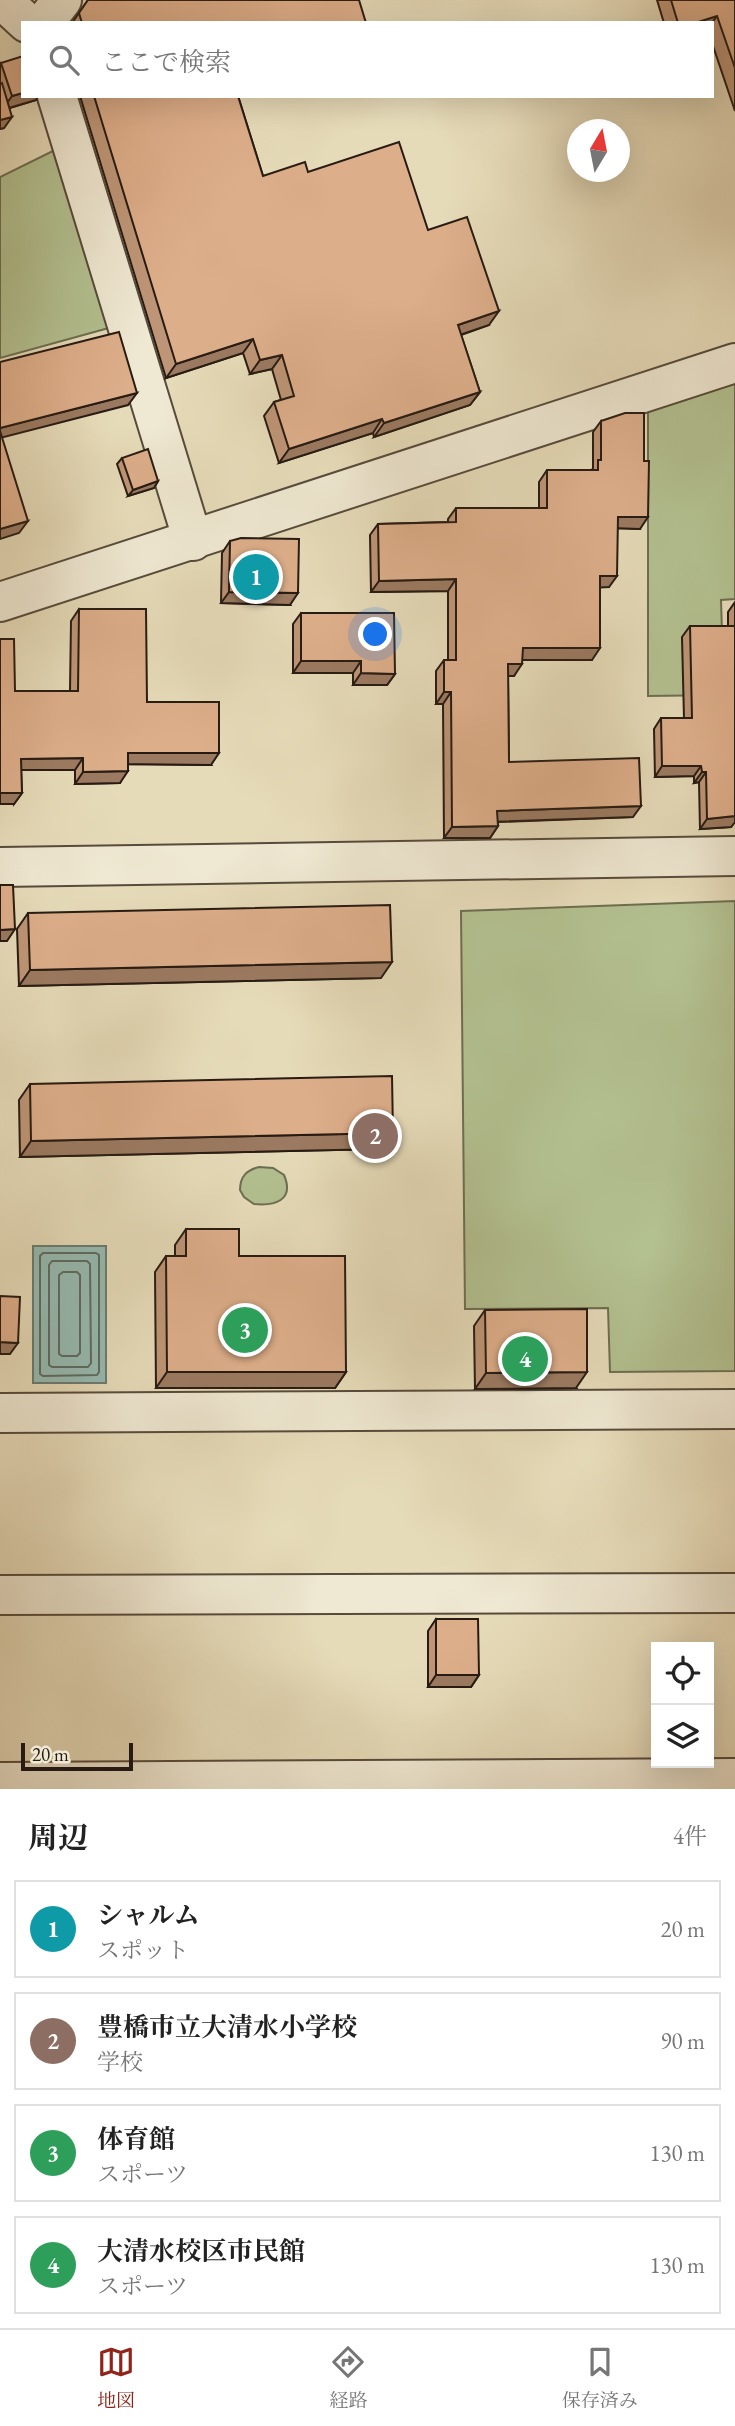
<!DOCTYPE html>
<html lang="ja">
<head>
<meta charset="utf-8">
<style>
  :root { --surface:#fff; --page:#f6f6f6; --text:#222; --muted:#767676; --line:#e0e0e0; --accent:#8f2418 }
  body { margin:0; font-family:"EB Garamond","Noto Serif JP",serif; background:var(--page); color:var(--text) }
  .controls { position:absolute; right:21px; bottom:21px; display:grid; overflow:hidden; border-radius:0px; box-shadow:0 7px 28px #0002 }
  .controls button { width:63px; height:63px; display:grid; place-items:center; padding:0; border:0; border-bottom:2px solid var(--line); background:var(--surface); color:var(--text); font:35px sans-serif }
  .compass { position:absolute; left:567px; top:119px; width:63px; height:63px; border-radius:50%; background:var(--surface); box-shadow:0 7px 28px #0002; rotate:10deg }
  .scale { position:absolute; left:21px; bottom:18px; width:112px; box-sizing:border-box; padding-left:7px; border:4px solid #271b13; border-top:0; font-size:19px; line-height:24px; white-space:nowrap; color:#271b13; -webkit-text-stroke:5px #efe8d2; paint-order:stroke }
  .you { position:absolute; left:376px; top:635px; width:24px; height:24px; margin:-18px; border:5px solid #fff; border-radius:50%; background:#1a73e8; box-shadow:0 0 0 10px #1a73e833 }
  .badge { display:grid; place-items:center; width:46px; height:46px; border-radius:50%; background:var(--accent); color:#fff; font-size:23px; font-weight:700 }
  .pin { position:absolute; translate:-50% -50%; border:4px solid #fff; box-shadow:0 2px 7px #0006 }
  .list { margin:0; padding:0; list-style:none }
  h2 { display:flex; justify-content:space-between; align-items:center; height:91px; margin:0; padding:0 28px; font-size:30px }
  h2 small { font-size:23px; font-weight:400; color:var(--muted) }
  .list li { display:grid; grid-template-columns:46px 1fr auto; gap:21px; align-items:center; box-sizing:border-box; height:98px; margin:0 14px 14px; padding:0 14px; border:2px solid var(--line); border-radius:0px }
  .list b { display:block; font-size:26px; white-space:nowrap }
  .list p { margin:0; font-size:23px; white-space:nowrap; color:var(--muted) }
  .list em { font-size:23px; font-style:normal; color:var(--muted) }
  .icon { flex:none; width:38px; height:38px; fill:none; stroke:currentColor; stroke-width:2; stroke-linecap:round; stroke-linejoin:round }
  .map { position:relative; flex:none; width:735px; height:1789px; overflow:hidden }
  .search { position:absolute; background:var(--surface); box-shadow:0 7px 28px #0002; left:21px; right:21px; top:21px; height:77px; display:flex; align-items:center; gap:18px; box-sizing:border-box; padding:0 24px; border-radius:0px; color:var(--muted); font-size:26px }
  .sheet { height:539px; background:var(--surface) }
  nav { display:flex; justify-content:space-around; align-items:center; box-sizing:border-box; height:98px; border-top:2px solid var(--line); background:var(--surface); font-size:19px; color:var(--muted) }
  nav a { display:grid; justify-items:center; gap:4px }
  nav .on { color:var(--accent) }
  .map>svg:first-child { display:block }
  .green { fill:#b3c090; stroke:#6d6e52; stroke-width:2 }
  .water { fill:#96bbb2; stroke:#6a7b72; stroke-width:2 }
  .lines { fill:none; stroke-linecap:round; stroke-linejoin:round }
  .shore { stroke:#5e6b62; stroke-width:2 }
  .minor-casing { stroke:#574b3c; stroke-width:42 }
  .minor { stroke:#efe8d2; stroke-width:38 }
  .wall { fill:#be9677; stroke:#271b13; stroke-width:2 }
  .shaded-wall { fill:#9b7a61; stroke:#271b13; stroke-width:2 }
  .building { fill:#ddae8a; stroke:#271b13; stroke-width:2 }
</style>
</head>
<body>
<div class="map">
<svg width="735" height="1789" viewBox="0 0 735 1789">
  <rect width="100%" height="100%" fill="#e6dbb9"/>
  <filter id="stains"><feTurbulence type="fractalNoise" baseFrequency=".00286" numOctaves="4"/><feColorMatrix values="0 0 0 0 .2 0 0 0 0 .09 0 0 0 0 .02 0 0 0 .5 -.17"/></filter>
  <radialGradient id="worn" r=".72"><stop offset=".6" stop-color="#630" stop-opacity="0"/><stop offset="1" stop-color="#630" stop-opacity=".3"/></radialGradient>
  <g class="green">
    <path d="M61 147 116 326 0 358V177Z"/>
    <path d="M735 383V599L721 600 724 695 648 696V411Z"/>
    <path d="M735 901V1371L610 1372 608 1308 465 1309 461 911Z"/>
    <path d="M259 1167 273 1168 284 1175C295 1201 274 1206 254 1204L244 1197 240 1190C240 1176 247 1170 259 1167Z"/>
  </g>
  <rect class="water" x="33" y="1246" width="73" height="137"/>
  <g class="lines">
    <g class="shore">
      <path d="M43 1253H96L99 1255V1372L97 1375 43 1376 40 1374V1256Z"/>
      <path d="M52 1261H87L90 1264 91 1363 88 1367H52L49 1365V1265Z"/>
      <path d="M63 1272H77L80 1275V1353L77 1356H62L59 1354V1275Z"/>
    </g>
    <g class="minor-casing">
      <g id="minor">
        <path d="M2 0 27 23"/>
        <path d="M44 23 62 0"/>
        <path d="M57 96 193 541"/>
        <path d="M0 602 735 363"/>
        <path d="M0 867 735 856"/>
        <path d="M0 1413 735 1409"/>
        <path d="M0 1595 735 1593"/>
        <path d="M0 1782 735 1778"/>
      </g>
    </g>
    <use href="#minor" class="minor"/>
  </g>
  <g class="wall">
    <path d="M88 0 366 23H72Z"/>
    <path d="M657 0H735V111L712 43V23H664Z"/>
    <path d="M1 63 36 100 10 108 4 128 0 129V65Z"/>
    <path d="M80 96H238L263 176 308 172 428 230 489 325 461 335 480 392 470 405 374 437 373 433 279 463 264 416 274 402 281 400 272 369 250 374 243 353 166 378Z"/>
    <path d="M601 421 640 529 617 528 609 587H600L592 660H522L514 676H508L509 762 633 817 498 822V826L490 838H444L443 704H436V671L444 660H448V591L371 592 370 535 378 524 448 522V519L456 508H539V482L547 470H592L593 468V432Z"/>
    <path d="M122 458 158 481 154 488 128 496 117 464Z"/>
    <path d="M230 541 290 605 221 603 222 553Z"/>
    <path d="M735 602V822L731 827 700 829 699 782 694 783V776L655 777 654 729 661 718H684L682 637 690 626H728V612Z"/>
    <path d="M79 609 147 702 211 765 128 764 120 783 75 784V770H21L22 793 14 804 15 691H70L71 621Z"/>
    <path d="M301 613 395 674 387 685H353V673H293V624Z"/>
    <path d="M28 913 381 978 19 986 17 929Z"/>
    <path d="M30 1084 382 1149 20 1157 19 1100Z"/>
    <path d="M186 1229 239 1256 346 1372 335 1388H156L155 1272 166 1256H175V1245Z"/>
    <path d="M485 1310 576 1388 475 1389 474 1326Z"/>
    <path d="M436 1619 479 1675 471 1687H428V1631Z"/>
  </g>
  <g class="shaded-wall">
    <path d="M717 16 712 23H695Z"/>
    <path d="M23 93V96H38L36 100 2 110 12 96Z"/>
    <path d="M12 117 4 128 0 129V120Z"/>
    <path d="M499 311 489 325 448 339 458 325Z"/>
    <path d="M253 339 243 353 166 378 176 364Z"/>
    <path d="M282 355 272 369 250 374 260 360Z"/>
    <path d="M480 392 470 405 374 437 384 423Z"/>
    <path d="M137 393 128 405 0 438V428Z"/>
    <path d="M382 419 373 433 279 463 289 449Z"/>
    <path d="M158 481 154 488 128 496 133 490Z"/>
    <path d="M618 517H648L640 529 610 528Z"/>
    <path d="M28 521 19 533 0 539V529Z"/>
    <path d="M600 576H617L609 587 592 588Z"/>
    <path d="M456 579 448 591 371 592 379 581Z"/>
    <path d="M229 592 298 593 290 605 221 603Z"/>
    <path d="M523 648H600L592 660H515Z"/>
    <path d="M301 661H361L353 673H293Z"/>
    <path d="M508 664H522L514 676H500Z"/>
    <path d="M361 673 395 674 387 685H353Z"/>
    <path d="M444 692H451L443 704H436Z"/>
    <path d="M128 753H219L211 765 119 764Z"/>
    <path d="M83 758 75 770H13L21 759Z"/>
    <path d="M662 766H701L694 776 655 777Z"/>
    <path d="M128 771 120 783 75 784 83 772Z"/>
    <path d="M702 772H706L699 782 694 783Z"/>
    <path d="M0 793H22L14 804H0Z"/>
    <path d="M641 806 633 817 489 822 497 811Z"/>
    <path d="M735 816V822L731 827 700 829 707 819Z"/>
    <path d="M498 826 490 838H444L452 827Z"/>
    <path d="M15 929 7 941H0V930Z"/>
    <path d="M392 962 381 978 19 986 30 970Z"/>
    <path d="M393 1133 382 1149 20 1157 31 1141Z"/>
    <path d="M0 1342 18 1343 10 1354H0Z"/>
    <path d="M167 1372H346L335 1388H156Z"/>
    <path d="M587 1372 576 1388 475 1389 486 1373Z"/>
    <path d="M436 1675H479L471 1687H428Z"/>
  </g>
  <g class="building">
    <path d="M88 0H359L366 23H82L79 13Z"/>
    <path d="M671 0H735V68L717 16 695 23H678Z"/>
    <path d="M23 56V93L12 96 1 63Z"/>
    <path d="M2 83 12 117 0 120V84Z"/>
    <path d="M94 96H238L263 176 305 162 308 172 399 142 428 230 467 217 499 311 458 325 480 392 384 423 382 419 289 449 274 402 294 396 282 355 260 360 253 339 176 364Z"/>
    <path d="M119 332 137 393 0 428V362Z"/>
    <path d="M625 413H644V461H649L648 517H618L617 576H600V648H523L522 664H508L509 762 639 758 641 806 497 811 498 826 452 827 451 692H444V660H456V579L379 581 378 524 456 522V508H547V470H598V460H601V421Z"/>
    <path d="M0 431 28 521 0 529Z"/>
    <path d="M148 449 158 481 133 490 122 458Z"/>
    <path d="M241 538 299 539 298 593 229 592 230 541Z"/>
    <path d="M79 609H146L147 702H219V753H128V771L83 772V758L21 759 22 793H0V639H14L15 691H78Z"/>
    <path d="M301 613H394L395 674 361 673V661H301Z"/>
    <path d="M690 626H735V816L707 819 706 772H702L701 766H662L661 718H692Z"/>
    <path d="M0 885H13L15 929 0 930Z"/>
    <path d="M390 905 392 962 30 970 28 913Z"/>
    <path d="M392 1076 393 1133 31 1141 30 1084Z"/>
    <path d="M186 1229H239V1256H345L346 1372H167L166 1256H186Z"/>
    <path d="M0 1296 20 1297 18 1343 0 1342Z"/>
    <path d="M587 1309V1372L486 1373 485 1310Z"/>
    <path d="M436 1619H478L479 1675H436Z"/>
  </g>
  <rect width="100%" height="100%" filter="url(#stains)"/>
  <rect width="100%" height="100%" fill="url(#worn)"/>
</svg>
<div class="controls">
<button><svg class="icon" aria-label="locate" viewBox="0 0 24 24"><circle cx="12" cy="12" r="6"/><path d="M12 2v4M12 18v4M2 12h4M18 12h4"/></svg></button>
<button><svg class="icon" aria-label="layers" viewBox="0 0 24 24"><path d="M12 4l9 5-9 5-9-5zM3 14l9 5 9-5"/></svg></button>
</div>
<svg class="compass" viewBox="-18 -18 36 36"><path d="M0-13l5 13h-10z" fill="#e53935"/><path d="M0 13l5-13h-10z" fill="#767676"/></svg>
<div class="scale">20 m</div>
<div class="you"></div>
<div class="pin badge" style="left:256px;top:577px;background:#0f9aa8">1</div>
<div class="pin badge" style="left:375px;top:1136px;background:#8d6e63">2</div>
<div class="pin badge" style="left:245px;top:1330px;background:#2e9e5b">3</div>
<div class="pin badge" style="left:525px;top:1359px;background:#2e9e5b">4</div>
<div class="search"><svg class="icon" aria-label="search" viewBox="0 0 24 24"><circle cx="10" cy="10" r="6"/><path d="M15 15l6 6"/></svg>ここで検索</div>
</div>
<section class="sheet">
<h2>周辺<small>4件</small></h2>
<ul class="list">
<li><span class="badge" style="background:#0f9aa8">1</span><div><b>シャルム</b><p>スポット</p></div><em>20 m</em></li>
<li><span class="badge" style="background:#8d6e63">2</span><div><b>豊橋市立大清水小学校</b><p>学校</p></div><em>90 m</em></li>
<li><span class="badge" style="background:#2e9e5b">3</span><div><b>体育館</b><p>スポーツ</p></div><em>130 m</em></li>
<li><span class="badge" style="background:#2e9e5b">4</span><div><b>大清水校区市民館</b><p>スポーツ</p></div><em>130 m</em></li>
</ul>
</section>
<nav>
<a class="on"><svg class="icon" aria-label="map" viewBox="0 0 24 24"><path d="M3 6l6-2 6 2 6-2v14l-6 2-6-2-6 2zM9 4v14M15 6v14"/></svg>地図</a>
<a><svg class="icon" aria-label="directions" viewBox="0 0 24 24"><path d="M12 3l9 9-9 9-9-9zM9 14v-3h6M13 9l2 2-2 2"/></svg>経路</a>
<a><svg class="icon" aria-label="saved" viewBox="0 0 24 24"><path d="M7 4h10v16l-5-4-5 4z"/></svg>保存済み</a>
</nav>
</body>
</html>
